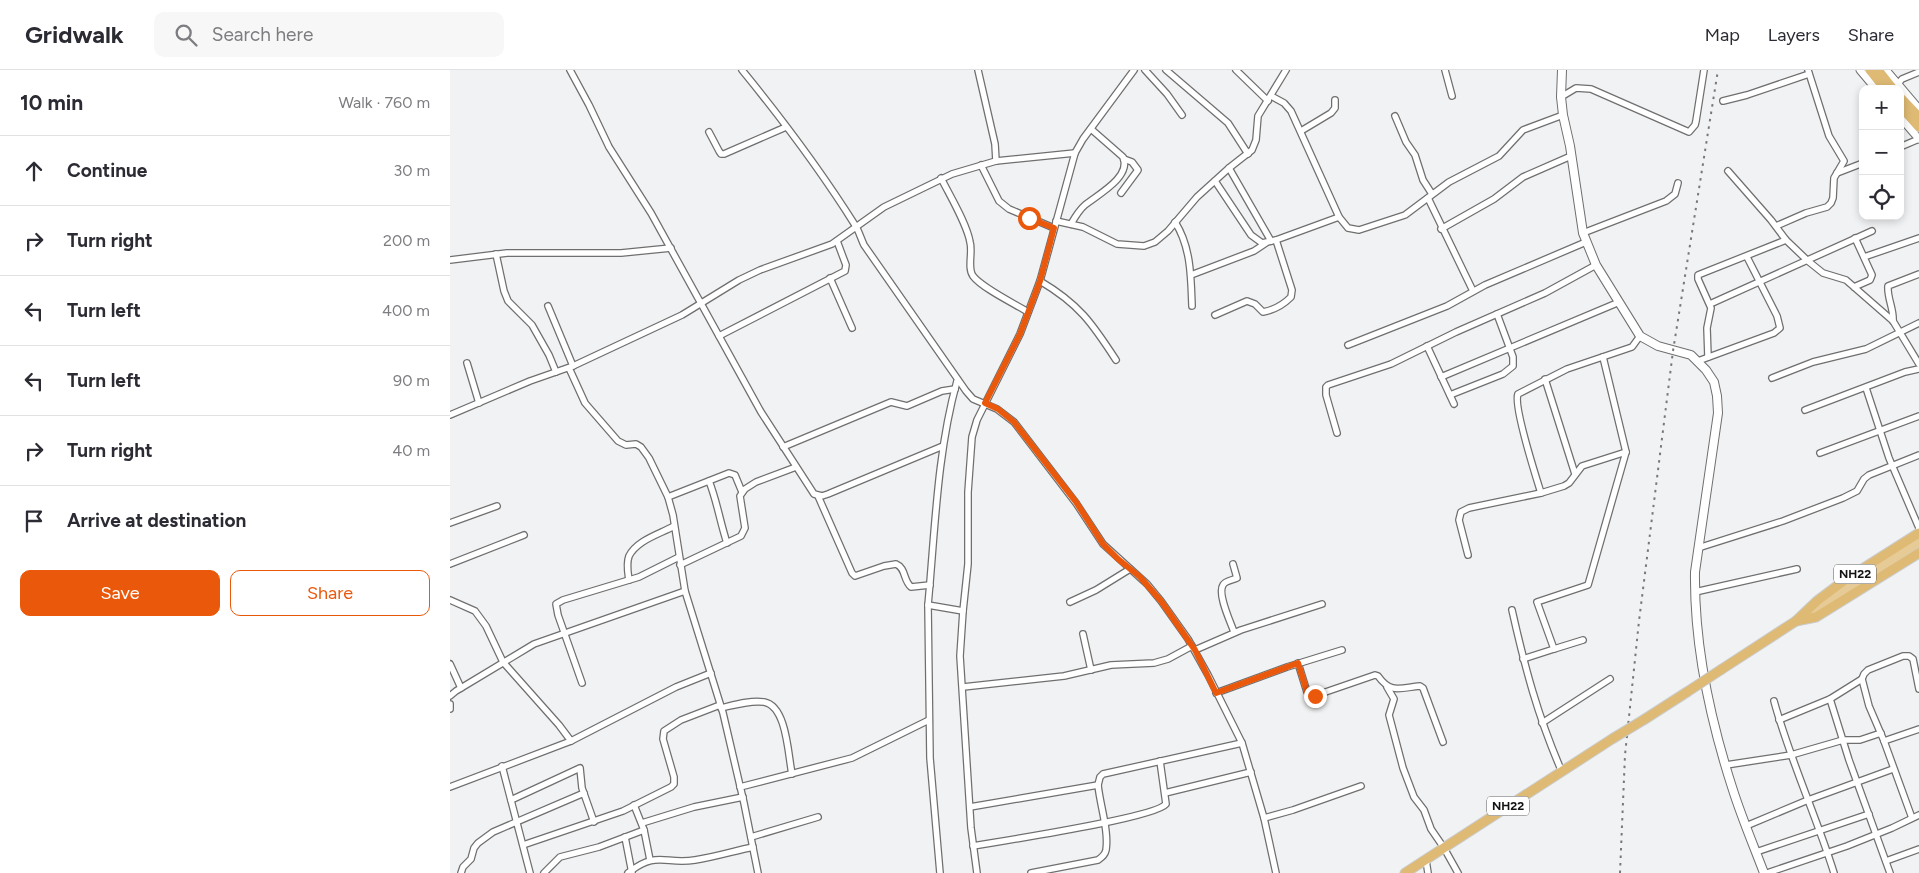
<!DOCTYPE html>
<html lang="en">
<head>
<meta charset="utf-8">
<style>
  :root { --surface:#fff; --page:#f7f7f7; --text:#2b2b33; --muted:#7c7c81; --line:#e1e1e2; --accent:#ea580c }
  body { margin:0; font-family:Figtree,sans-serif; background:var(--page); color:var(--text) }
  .controls { position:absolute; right:15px; top:15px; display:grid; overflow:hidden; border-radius:10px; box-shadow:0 2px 8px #0003 }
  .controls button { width:45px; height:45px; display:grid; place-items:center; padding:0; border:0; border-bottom:1px solid var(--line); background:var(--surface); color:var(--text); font:25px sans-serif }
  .stop { position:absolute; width:15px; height:15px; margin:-11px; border:4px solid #ea580c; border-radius:50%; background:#fff }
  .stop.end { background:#ea580c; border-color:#fff; box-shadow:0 1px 5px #0008 }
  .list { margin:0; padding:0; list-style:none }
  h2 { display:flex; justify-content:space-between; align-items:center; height:65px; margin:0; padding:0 20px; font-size:21px }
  h2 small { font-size:16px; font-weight:400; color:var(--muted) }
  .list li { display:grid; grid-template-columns:32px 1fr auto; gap:15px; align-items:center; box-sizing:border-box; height:70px; padding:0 20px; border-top:1px solid var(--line) }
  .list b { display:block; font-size:19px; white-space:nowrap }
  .list em { font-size:16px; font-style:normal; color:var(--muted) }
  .actions { display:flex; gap:10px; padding:15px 20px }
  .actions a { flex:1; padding:11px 0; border:1px solid var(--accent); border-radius:10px; text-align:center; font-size:18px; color:var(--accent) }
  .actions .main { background:var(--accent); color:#fff }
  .icon { flex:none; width:28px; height:28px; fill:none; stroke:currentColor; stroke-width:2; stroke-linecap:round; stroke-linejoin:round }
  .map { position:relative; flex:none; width:1469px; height:803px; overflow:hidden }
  header { display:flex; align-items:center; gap:30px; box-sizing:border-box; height:70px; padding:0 25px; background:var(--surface); border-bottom:1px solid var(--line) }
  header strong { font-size:24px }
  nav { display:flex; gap:28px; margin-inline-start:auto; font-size:18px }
  .search { width:350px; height:45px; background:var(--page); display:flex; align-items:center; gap:12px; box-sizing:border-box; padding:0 18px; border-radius:10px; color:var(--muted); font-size:19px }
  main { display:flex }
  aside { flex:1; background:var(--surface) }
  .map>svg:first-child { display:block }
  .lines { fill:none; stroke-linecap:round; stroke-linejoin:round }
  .minor-casing { stroke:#6f6f70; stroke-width:8 }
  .tertiary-casing { stroke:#6f6f70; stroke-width:9 }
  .secondary-casing { stroke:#6f6f70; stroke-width:10 }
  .primary-casing { stroke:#cbcbcb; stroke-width:11 }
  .trunk-casing { stroke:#cbcbcb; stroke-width:11 }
  .minor { stroke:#fff; stroke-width:5.5 }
  .tertiary { stroke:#fff; stroke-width:7 }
  .secondary { stroke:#fff; stroke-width:8 }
  .primary { stroke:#e6cb97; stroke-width:9 }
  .trunk { stroke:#deba74; stroke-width:9 }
  .rail { stroke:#787879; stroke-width:2; stroke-dasharray:2.5 5; stroke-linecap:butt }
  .trunk-bridge-casing { stroke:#cbcbcb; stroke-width:11; stroke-linecap:butt }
  .trunk-bridge { stroke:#deba74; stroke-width:9 }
  .route { stroke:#ea580c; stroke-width:6 }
  .labels { text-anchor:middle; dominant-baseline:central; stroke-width:4.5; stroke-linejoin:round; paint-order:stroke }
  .shield { fill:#fff; stroke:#595959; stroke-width:1 }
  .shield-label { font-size:12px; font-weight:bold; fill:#121212 }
</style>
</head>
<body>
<header>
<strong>Gridwalk</strong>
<div class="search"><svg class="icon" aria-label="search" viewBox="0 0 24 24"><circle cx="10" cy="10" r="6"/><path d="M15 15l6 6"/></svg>Search here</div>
<nav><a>Map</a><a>Layers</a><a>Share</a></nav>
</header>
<main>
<aside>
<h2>10 min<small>Walk · 760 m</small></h2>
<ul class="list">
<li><svg class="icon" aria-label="ahead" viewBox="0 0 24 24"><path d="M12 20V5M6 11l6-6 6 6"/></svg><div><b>Continue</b></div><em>30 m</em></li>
<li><svg class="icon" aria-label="right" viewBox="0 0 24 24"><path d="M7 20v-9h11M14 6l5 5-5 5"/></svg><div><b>Turn right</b></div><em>200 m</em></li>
<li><svg class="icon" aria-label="left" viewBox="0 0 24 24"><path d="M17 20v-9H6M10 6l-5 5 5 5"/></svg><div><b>Turn left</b></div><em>400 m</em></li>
<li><svg class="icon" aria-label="left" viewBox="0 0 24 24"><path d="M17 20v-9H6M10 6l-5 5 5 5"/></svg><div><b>Turn left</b></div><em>90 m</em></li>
<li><svg class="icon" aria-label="right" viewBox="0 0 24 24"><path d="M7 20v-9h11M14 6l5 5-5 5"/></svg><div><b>Turn right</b></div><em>40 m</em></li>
<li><svg class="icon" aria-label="arrive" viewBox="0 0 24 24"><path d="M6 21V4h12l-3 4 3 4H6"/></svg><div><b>Arrive at destination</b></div></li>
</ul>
<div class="actions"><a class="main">Save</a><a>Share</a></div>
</aside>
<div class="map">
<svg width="1469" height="803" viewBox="0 0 1469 803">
  <rect width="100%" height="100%" fill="#f1f2f3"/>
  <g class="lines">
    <g class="minor-casing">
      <g id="minor">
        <path d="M120 0 139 35 159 77 201 143 311 342 364 424 372 426 378 424 493 376"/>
        <path d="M292 0C332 49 371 101 405 155 409 161 411 169 414 175L516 321 523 329 547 339 564 352 626 433 653 474 697 514 711 531 738 569 758 605 792 673 814 748 826 803"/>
        <path d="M528 0 545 74 546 91"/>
        <path d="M695 0 717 24 732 45"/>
        <path d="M716 0 778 53 798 84"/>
        <path d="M786 0 818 31"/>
        <path d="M995 0 1002 26"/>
        <path d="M1446 16 1452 9 1469 2"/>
        <path d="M821 26 834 33 841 41 889 147 898 158 909 160 955 145 999 112 1049 86 1073 60 1113 45"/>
        <path d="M1111 27 1126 18 1141 19 1239 62 1245 55 1246 51 1254 0"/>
        <path d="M1273 31 1297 25 1359 4"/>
        <path d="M945 46 956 72 965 85 973 110 982 124"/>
        <path d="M851 61 881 43 885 38V30"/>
        <path d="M259 62 269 81 271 84H274L336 57"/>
        <path d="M1450 77 1469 69"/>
        <path d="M531 95 549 131 559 139 604 158"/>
        <path d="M779 98 821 171"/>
        <path d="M1278 101 1321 150 1336 170 1358 191 1373 203 1396 210 1443 251 1469 294"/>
        <path d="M1387 103 1413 93"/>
        <path d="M491 108C500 126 517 154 520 172 523 182 517 198 523 206 532 218 565 234 578 242"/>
        <path d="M765 111 801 165 812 173 826 170 889 147"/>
        <path d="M671 123 688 100 682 92 674 89"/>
        <path d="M978 128 1023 221"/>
        <path d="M606 151 633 157 667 174 694 176 705 172 718 161 747 127 779 98 802 80 806 70 808 46 836 0"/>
        <path d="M725 152C741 177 741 207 742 236"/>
        <path d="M621 154C625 147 629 140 635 135 647 125 682 107 673 87L641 59"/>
        <path d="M1326 156 1356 143 1377 137 1381 133 1383 128 1384 108 1394 91 1379 66 1358 0"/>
        <path d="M991 159 1044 129 1073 107 1121 86"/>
        <path d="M1133 163 1216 131 1225 124 1228 113"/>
        <path d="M46 184 54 221 58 231 82 255 99 285 106 302"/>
        <path d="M1414 187 1469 168"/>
        <path d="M0 190 57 183H171L221 178"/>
        <path d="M741 205 804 181 816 173"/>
        <path d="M380 208 402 258"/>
        <path d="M590 211C629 234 642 253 666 290"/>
        <path d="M1404 217 1420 210 1422 205 1405 168"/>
        <path d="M1260 234 1422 161"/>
        <path d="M98 236 123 296"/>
        <path d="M765 245 797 231 805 234 813 242C824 240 834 234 841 227L842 220 826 170"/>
        <path d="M1443 251C1444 239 1437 228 1438 216L1469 204"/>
        <path d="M269 266 395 201 396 195 387 171"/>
        <path d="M898 275 997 236 1035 215 1136 172"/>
        <path d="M977 276 1004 334"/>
        <path d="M1258 287 1257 258 1261 238 1248 209V205L1336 170"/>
        <path d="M1248 291 1324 263 1330 258 1327 246 1297 187"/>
        <path d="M17 293 29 333"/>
        <path d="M119 298 135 333 168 371 176 375 186 374 191 377 199 388 218 427 223 445 235 521 273 643 294 733 308 803"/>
        <path d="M991 307 1167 233"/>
        <path d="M1322 308 1363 292 1416 279 1469 253"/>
        <path d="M1095 309 1125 404"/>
        <path d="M507 311C487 383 485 461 478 535L513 541"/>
        <path d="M1416 318 1439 388 1469 458"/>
        <path d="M1000 325 1053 304 1063 296V287L1047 244"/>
        <path d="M1355 340 1455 302 1469 299"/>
        <path d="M0 345 80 311 123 296 232 245 289 210 310 200 382 174 434 137 502 104 546 91 625 83"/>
        <path d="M887 363 876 325V317L878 315 941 294 1006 262 1095 223 1146 195"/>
        <path d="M333 377 441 332 457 336 492 321 505 319"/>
        <path d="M1370 383 1469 346"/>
        <path d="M259 411C267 431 270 452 277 473"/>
        <path d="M1091 423C1086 407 1063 335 1068 324L1117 299 1182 277 1190 266"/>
        <path d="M368 426 402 503 405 506 434 496 446 494C456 498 453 510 461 517L480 515"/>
        <path d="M218 427 279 403 285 405 292 422"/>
        <path d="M0 453 47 436"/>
        <path d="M1248 478 1333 451 1393 428 1407 421 1414 409 1419 405 1469 385"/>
        <path d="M1018 485 1009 450 1011 442 1019 438 1091 423 1114 416 1119 413 1132 396 1176 382"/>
        <path d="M0 494 74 465"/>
        <path d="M783 494 787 508C783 510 775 511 773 515 767 524 781 553 784 562"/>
        <path d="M230 495 291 466 295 458 290 426 295 419 306 412 346 397"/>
        <path d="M179 510C178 503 176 494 179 486 187 470 210 464 224 456"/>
        <path d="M1245 522 1347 499"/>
        <path d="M0 530 25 541 36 556 53 592 109 655 121 671"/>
        <path d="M620 532 646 520 680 499"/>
        <path d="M478 535 480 688 490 803"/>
        <path d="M1062 540C1075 598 1088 647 1112 702"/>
        <path d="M633 564 641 600"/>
        <path d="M1133 570 1104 579 1087 532 1138 515 1176 382 1153 287"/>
        <path d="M745 580 791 560 872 534"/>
        <path d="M1073 589 1104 579"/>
        <path d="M848 593 857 622 861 627 925 605 928 606C941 624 949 618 970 616L973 618 993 672"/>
        <path d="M0 594 11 618"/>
        <path d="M132 613 108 545 106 534 113 530 189 507 229 487"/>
        <path d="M513 617 614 606 661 595 704 593 718 589 742 576"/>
        <path d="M937 617 944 629 939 645 953 698 964 727 974 740 981 759 994 778 1008 803"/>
        <path d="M766 623 837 597 892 580"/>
        <path d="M0 626 6 621 84 574 235 521"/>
        <path d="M1380 629 1399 690 1440 803"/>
        <path d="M1324 631C1340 690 1366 745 1384 803"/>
        <path d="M0 634V639"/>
        <path d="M271 638C284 635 300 630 314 632 337 636 338 685 342 704"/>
        <path d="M1329 650 1380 629 1412 609"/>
        <path d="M1092 653 1160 609"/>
        <path d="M1434 671 1469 659"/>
        <path d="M1276 695 1341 685 1393 670H1410L1431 663"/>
        <path d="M52 696 80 803"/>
        <path d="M0 717 121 671 226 617 261 603"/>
        <path d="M290 717 402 688 479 650"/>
        <path d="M715 723 801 702"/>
        <path d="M61 730 130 698 132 718 144 752"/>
        <path d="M184 735 194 760 200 790"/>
        <path d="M520 737 648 715"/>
        <path d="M814 748 843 740 911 716"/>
        <path d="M1462 748 1434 671 1419 636 1412 609 1414 604 1418 600 1453 586H1459L1463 589 1469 619"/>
        <path d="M192 753 244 737 293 727"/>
        <path d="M1296 756 1358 730 1443 699"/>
        <path d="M175 767 182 803"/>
        <path d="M301 767 368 747"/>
        <path d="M73 775 173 741 221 717 224 714V707L213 669 214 661 231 650 270 635"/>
        <path d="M523 776C551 771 705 748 716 734L710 691"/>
        <path d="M1306 782 1419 744"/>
        <path d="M976 790 978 803"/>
        <path d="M1436 791 1469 779"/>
        <path d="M11 803 13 797 21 789 24 778 28 773 43 762 134 723"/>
        <path d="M94 803 110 787 149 777 194 760"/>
        <path d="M178 803C207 780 215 795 245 790 265 787 284 781 303 777"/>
        <path d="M527 803 521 758 510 586 513 541 518 494V422L522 367 527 350 570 264 590 211 625 83 633 69 684 0"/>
        <path d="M581 803 648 790C652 787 655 785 656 780 659 761 650 735 648 715L650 707 653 704 792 673"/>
        <path d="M1317 803 1397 776 1442 758 1469 745"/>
      </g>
    </g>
    <g class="tertiary-casing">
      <g id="tertiary">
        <path d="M1410 0 1426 19"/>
        <path d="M1436 0 1469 39"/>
        <path d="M1450 47 1469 69"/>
      </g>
    </g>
    <g class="secondary-casing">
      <path id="secondary" d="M1112 0 1111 27 1113 45 1120 76 1133 163 1146 195 1190 266 1208 276 1241 285 1256 300 1264 312 1267 326 1268 343 1245 502C1244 573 1260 649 1282 717 1291 746 1303 774 1314 803"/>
    </g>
    <g class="primary-casing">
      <path id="primary" d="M1358 543 1469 472"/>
    </g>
    <g class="trunk-casing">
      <g id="trunk">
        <path d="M1420 0 1435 19"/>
        <path d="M1428 0 1443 19"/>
        <path d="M1450 27 1469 47"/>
        <path d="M1450 36 1469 57"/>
        <path d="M1346 551 1366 547 1469 483"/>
        <path d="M1272 599 1346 551 1367 531 1395 510 1469 463"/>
        <path d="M1195 649 1237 622"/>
        <path d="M955 803 1162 669"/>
      </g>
    </g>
    <use href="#minor" class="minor"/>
    <use href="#tertiary" class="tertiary"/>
    <use href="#secondary" class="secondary"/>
    <use href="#primary" class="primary"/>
    <use href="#trunk" class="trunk"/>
    <path class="rail" d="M1170 803 1175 685 1189 551 1223 281 1268 0"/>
    <g class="trunk-bridge-casing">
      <g id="trunk-bridge">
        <path d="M1237 622 1272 599"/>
        <path d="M1162 669 1195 649"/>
      </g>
    </g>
    <use href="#trunk-bridge" class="trunk-bridge"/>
  </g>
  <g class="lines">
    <path class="route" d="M579 148 604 158 590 211 570 264 535 333 548 339 564 352 626 432 653 474 668 489 690 507 711 531 745 580 766 623 848 593 858 625 865 626"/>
  </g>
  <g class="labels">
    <g class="shield">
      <rect x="1384" y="494.5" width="42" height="19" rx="4"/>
      <rect x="1037" y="726.5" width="42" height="19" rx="4"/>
    </g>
    <g class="shield-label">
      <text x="1405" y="504">NH22</text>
      <text x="1058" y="736">NH22</text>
    </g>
  </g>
</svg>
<div class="controls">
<button>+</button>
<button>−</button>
<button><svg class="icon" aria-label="locate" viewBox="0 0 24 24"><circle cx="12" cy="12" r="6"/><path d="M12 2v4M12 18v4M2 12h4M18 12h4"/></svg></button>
</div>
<div class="stop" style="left:579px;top:148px"></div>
<div class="stop end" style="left:865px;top:626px"></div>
</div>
</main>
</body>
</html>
